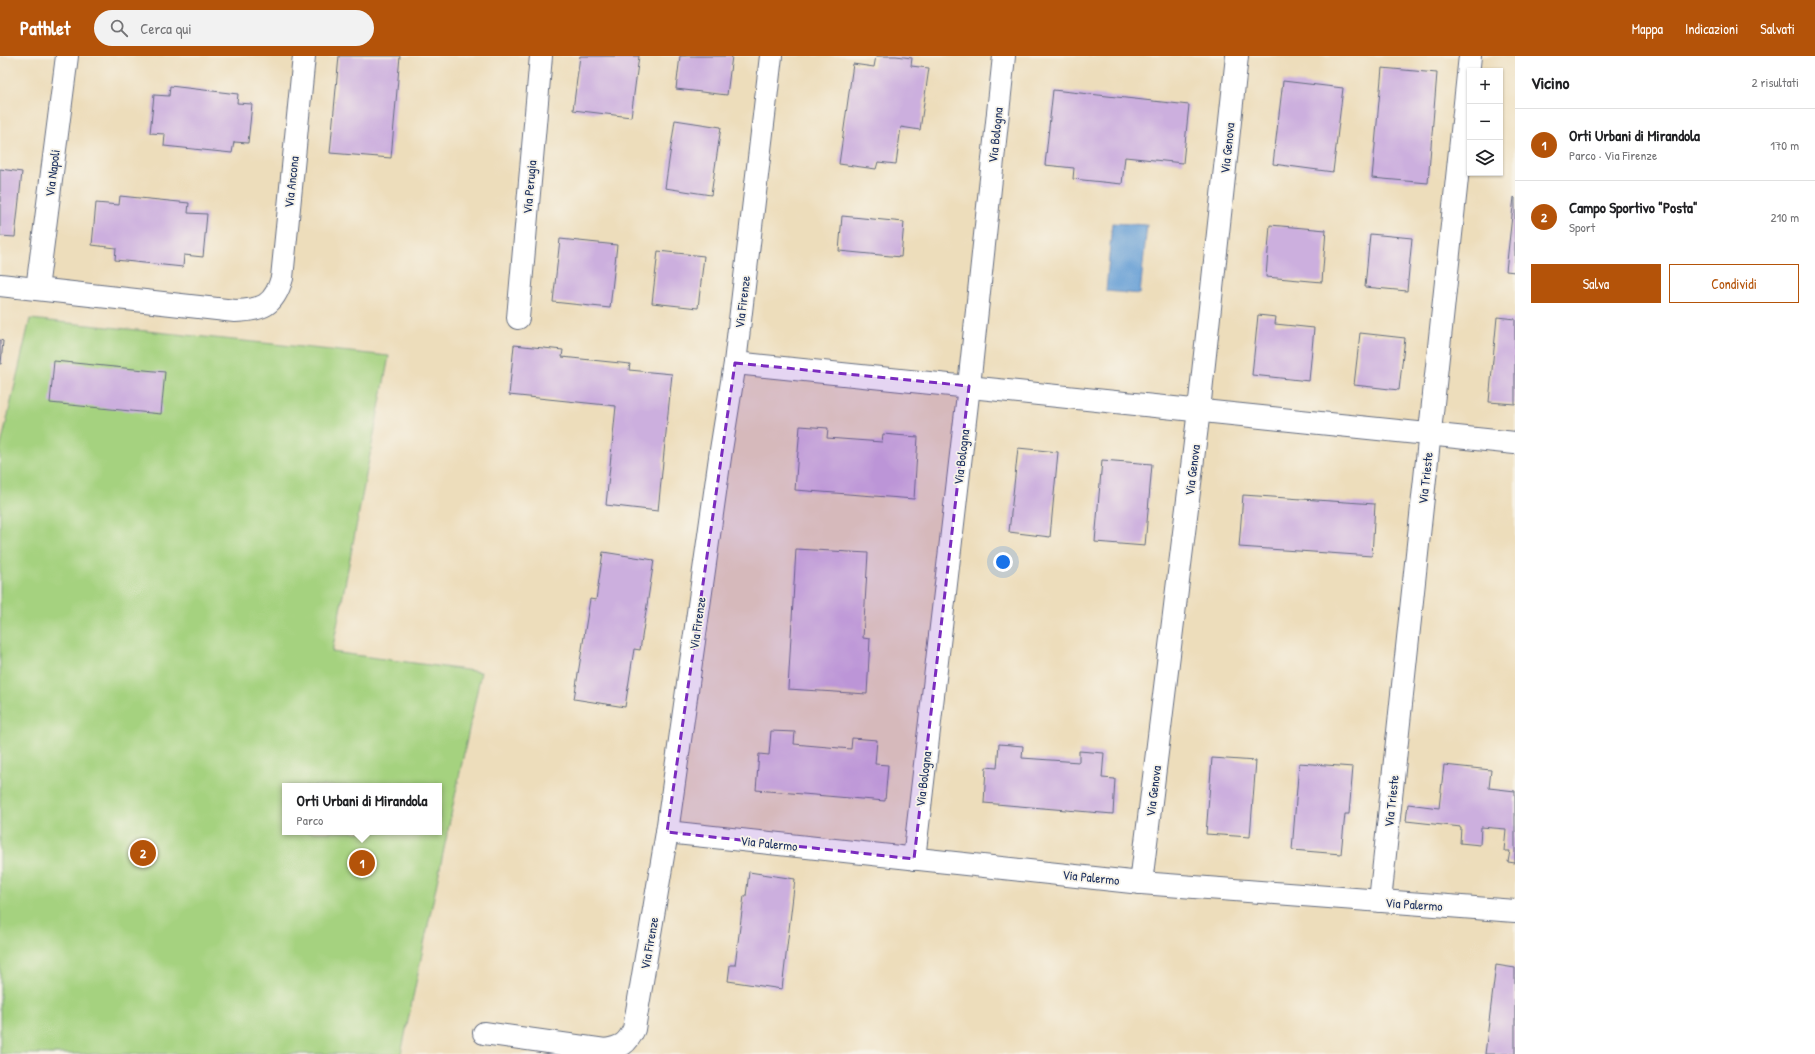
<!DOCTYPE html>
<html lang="it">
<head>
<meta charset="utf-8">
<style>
  :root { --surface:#fff; --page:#f2f2f2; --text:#202124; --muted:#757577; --line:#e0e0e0; --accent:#b45309 }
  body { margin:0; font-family:"Patrick Hand",sans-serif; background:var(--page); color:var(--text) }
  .controls { position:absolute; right:12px; top:12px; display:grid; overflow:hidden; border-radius:0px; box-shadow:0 1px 3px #0004 }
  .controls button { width:36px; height:36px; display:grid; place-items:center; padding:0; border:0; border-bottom:1px solid var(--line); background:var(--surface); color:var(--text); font:20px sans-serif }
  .you { position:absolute; left:1003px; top:506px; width:14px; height:14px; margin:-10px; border:3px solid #fff; border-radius:50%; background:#1a73e8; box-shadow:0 0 0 6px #1a73e833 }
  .badge { display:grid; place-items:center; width:26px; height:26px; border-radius:50%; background:var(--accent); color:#fff; font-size:13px; font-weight:700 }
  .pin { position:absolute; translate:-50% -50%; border:2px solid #fff; box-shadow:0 1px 4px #0006 }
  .popup { position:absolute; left:282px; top:727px; width:160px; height:52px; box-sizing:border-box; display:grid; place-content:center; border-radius:0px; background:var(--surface); filter:drop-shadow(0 1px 3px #0005); font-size:13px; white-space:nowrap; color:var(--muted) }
  .popup b { font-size:15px; color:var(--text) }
  .popup::after { content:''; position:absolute; left:50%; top:100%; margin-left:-8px; border:8px solid transparent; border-top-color:var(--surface) }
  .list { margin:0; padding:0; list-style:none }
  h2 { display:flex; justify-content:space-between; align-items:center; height:52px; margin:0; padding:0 16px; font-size:17px }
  h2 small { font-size:13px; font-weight:400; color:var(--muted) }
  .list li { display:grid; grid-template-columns:26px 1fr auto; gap:12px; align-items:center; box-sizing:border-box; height:72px; padding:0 16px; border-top:1px solid var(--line) }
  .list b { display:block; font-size:15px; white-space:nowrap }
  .list p { margin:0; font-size:13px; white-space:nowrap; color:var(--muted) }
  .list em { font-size:13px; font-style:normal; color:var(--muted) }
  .actions { display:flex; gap:8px; padding:12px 16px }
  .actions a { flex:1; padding:9px 0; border:1px solid var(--accent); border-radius:0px; text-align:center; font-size:14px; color:var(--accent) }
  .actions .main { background:var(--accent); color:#fff }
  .icon { flex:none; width:22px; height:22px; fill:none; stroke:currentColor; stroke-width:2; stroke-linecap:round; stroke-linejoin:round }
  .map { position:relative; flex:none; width:1515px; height:998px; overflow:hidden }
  header { display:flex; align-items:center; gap:24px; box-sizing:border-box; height:56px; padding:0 20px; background:var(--accent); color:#fff }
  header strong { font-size:19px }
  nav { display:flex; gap:22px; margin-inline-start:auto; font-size:14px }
  .search { width:280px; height:36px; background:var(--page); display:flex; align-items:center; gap:10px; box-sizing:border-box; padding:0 14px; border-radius:22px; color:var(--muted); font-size:15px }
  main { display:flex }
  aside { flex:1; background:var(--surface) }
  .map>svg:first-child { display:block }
  .green { fill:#a5d27f; stroke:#60806e; fill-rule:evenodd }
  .water { fill:#669fd5; stroke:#40679a }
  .building { fill:#ccafde }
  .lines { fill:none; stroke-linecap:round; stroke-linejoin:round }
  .street-casing { stroke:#646c7f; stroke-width:24 }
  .street { stroke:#fff; stroke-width:22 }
  .marked { fill:#7b2cbf; fill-opacity:0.2; stroke:#7b2cbf; stroke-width:3; stroke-dasharray:8 5; stroke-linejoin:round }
  .labels { text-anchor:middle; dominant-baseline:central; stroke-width:3.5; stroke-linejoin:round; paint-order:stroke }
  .street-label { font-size:13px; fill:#1b2f5e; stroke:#f7f3e8 }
</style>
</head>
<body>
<header>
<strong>Pathlet</strong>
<div class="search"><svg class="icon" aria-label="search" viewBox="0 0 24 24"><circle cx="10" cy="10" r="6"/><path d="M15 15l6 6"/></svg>Cerca qui</div>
<nav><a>Mappa</a><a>Indicazioni</a><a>Salvati</a></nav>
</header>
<main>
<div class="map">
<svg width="1515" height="998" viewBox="0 0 1515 998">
  <rect width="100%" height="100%" fill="#f7f3e8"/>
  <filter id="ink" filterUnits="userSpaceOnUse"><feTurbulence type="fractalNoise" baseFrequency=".025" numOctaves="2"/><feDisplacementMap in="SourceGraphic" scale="8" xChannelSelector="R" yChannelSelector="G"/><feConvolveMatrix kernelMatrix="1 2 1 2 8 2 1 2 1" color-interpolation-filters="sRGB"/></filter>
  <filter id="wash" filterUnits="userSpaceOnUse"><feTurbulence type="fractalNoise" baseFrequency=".012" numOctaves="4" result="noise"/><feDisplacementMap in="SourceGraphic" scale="16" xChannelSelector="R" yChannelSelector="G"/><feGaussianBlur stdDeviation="0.9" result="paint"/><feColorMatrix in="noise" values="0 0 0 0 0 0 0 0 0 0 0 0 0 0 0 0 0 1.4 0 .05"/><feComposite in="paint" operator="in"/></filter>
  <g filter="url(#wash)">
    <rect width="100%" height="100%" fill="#edddbb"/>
    <path class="green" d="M30 263 389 300 332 596 481 616 401 998H0V394ZM285 730H439V776H285Z"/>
    <path class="water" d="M1112 167 1147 169 1140 238 1106 235Z"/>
    <g id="blocks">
      <g class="building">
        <path d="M339 0H400L391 102 330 97Z"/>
        <path d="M580 0H639L631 61 573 54Z"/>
        <path d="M680 0H732L727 39 676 33Z"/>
        <path d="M876 0H896L912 2 911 10 929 12 920 74 901 71 896 108 878 106 876 113 839 108 853 8 874 11Z"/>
        <path d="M1382 12 1437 17 1428 127 1372 122Z"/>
        <path d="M1283 25 1343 32 1333 116 1273 108Z"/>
        <path d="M170 30 238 38 237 47 252 48 248 87 234 86 232 97 164 90 165 78 150 77 154 39 169 40Z"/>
        <path d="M1053 34 1189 49 1183 107 1125 101 1122 128 1073 123 1074 112 1045 109Z"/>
        <path d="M675 64 721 71 711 139 665 132Z"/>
        <path d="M0 113 22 116 15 181 0 180Z"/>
        <path d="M120 140 189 147 188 157 207 158 203 201 184 199 183 211 115 204 116 192 92 189 96 147 119 149Z"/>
        <path d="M1514 141 1515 142V216L1506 215Z"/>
        <path d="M842 160 904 166 901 201 839 195Z"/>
        <path d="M1270 169 1326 174 1322 226 1266 221Z"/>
        <path d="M1370 178 1412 182 1407 235 1365 231Z"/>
        <path d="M560 183 617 189 610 252 553 246Z"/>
        <path d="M658 195 704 200 698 252 652 247Z"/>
        <path d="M1258 259 1276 261 1275 268 1314 272 1309 325 1252 319Z"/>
        <path d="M1497 261 1515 263V348L1489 346Z"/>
        <path d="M1360 277 1405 282 1399 334 1354 329Z"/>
        <path d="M0 284 3 285 1 308H0Z"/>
        <path d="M514 289 563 294 562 301 630 308 629 314 672 318 658 455 606 449 616 350 509 339Z"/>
        <path d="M54 305 165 316 161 358 50 347Z"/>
        <path d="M800 370 828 372 827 382 882 386 883 378 918 381 914 443 795 434Z"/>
        <path d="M1018 392 1058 396 1050 481 1009 476Z"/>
        <path d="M1102 404 1152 408 1145 490 1095 486Z"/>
        <path d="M1243 439 1375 448 1372 500 1239 491Z"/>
        <path d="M796 493 868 497 863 582 870 583 867 638 788 633Z"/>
        <path d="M603 496 654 504 640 594 634 593 625 651 574 643 590 543 596 544Z"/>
        <path d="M771 675 795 676 794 688 851 693 852 682 877 684 875 708 888 709 885 745 756 734 759 698 769 699Z"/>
        <path d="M999 688 1023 690 1022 702 1079 706V695L1104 697 1102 722 1115 723 1113 758 984 747 986 711 997 712Z"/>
        <path d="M1212 702 1256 705 1250 781 1206 778Z"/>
        <path d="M1299 707 1353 711 1349 758H1345L1341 798 1292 794Z"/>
        <path d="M1444 709 1491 714 1489 732 1515 735V807L1508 806 1510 795H1504L1506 773 1481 771 1480 789 1460 787 1461 771 1406 765 1408 748 1439 752Z"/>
        <path d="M749 816 795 823 782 933 728 925 730 909H735L744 840H746Z"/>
        <path d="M1496 909 1515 912V998H1485Z"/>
      </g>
    </g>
  </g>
  <g filter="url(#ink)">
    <use href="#blocks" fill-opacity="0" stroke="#646c7f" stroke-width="1"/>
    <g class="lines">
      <g class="street-casing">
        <g id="street">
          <path d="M0 229 235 255C262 254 274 250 282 222L304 0"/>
          <path d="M37 233 67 0"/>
          <path d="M518 262 541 0"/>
          <path d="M735 307 1515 387"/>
          <path d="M667 776 1141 827 1515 855"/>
          <path d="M914 803 969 330 1004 0"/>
          <path d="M1141 827 1199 354 1237 0"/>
          <path d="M1380 845 1470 0"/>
          <path d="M484 977 605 994C622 991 627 988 634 973L667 776 721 394 735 307 771 0"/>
        </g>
      </g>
      <use href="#street" class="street"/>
    </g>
  </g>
  <path class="marked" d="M735 307 969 330 914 803 667 776Z"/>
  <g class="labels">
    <g class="street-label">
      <text transform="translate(995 79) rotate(-84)">Via Bologna</text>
      <text transform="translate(1227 92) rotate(-84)">Via Genova</text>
      <text transform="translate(52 117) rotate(-83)">Via Napoli</text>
      <text transform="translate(291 126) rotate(-84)">Via Ancona</text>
      <text transform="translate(529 131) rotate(-85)">Via Perugia</text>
      <text transform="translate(742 246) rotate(-83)">Via Firenze</text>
      <text transform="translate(961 401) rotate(-83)">Via Bologna</text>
      <text transform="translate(1192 414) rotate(-83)">Via Genova</text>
      <text transform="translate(1425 422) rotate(-84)">Via Trieste</text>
      <text transform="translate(697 567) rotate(-82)">Via Firenze</text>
      <text transform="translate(923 723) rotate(-83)">Via Bologna</text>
      <text transform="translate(1153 735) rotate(-83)">Via Genova</text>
      <text transform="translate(1391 745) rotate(-84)">Via Trieste</text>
      <text transform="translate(769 787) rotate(6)">Via Palermo</text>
      <text transform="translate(1091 821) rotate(6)">Via Palermo</text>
      <text transform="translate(1414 848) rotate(4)">Via Palermo</text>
      <text transform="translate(649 887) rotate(-80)">Via Firenze</text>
    </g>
  </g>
</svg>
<div class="controls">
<button>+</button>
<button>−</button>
<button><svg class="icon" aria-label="layers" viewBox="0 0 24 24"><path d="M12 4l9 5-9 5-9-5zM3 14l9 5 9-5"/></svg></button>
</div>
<div class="you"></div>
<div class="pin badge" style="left:362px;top:807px">1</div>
<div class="popup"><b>Orti Urbani di Mirandola</b>Parco</div>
<div class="pin badge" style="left:143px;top:797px">2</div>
</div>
<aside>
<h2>Vicino<small>2 risultati</small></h2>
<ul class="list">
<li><span class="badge">1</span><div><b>Orti Urbani di Mirandola</b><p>Parco · Via Firenze</p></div><em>170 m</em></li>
<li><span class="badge">2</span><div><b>Campo Sportivo &quot;Posta&quot;</b><p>Sport</p></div><em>210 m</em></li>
</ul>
<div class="actions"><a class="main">Salva</a><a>Condividi</a></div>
</aside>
</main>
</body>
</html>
